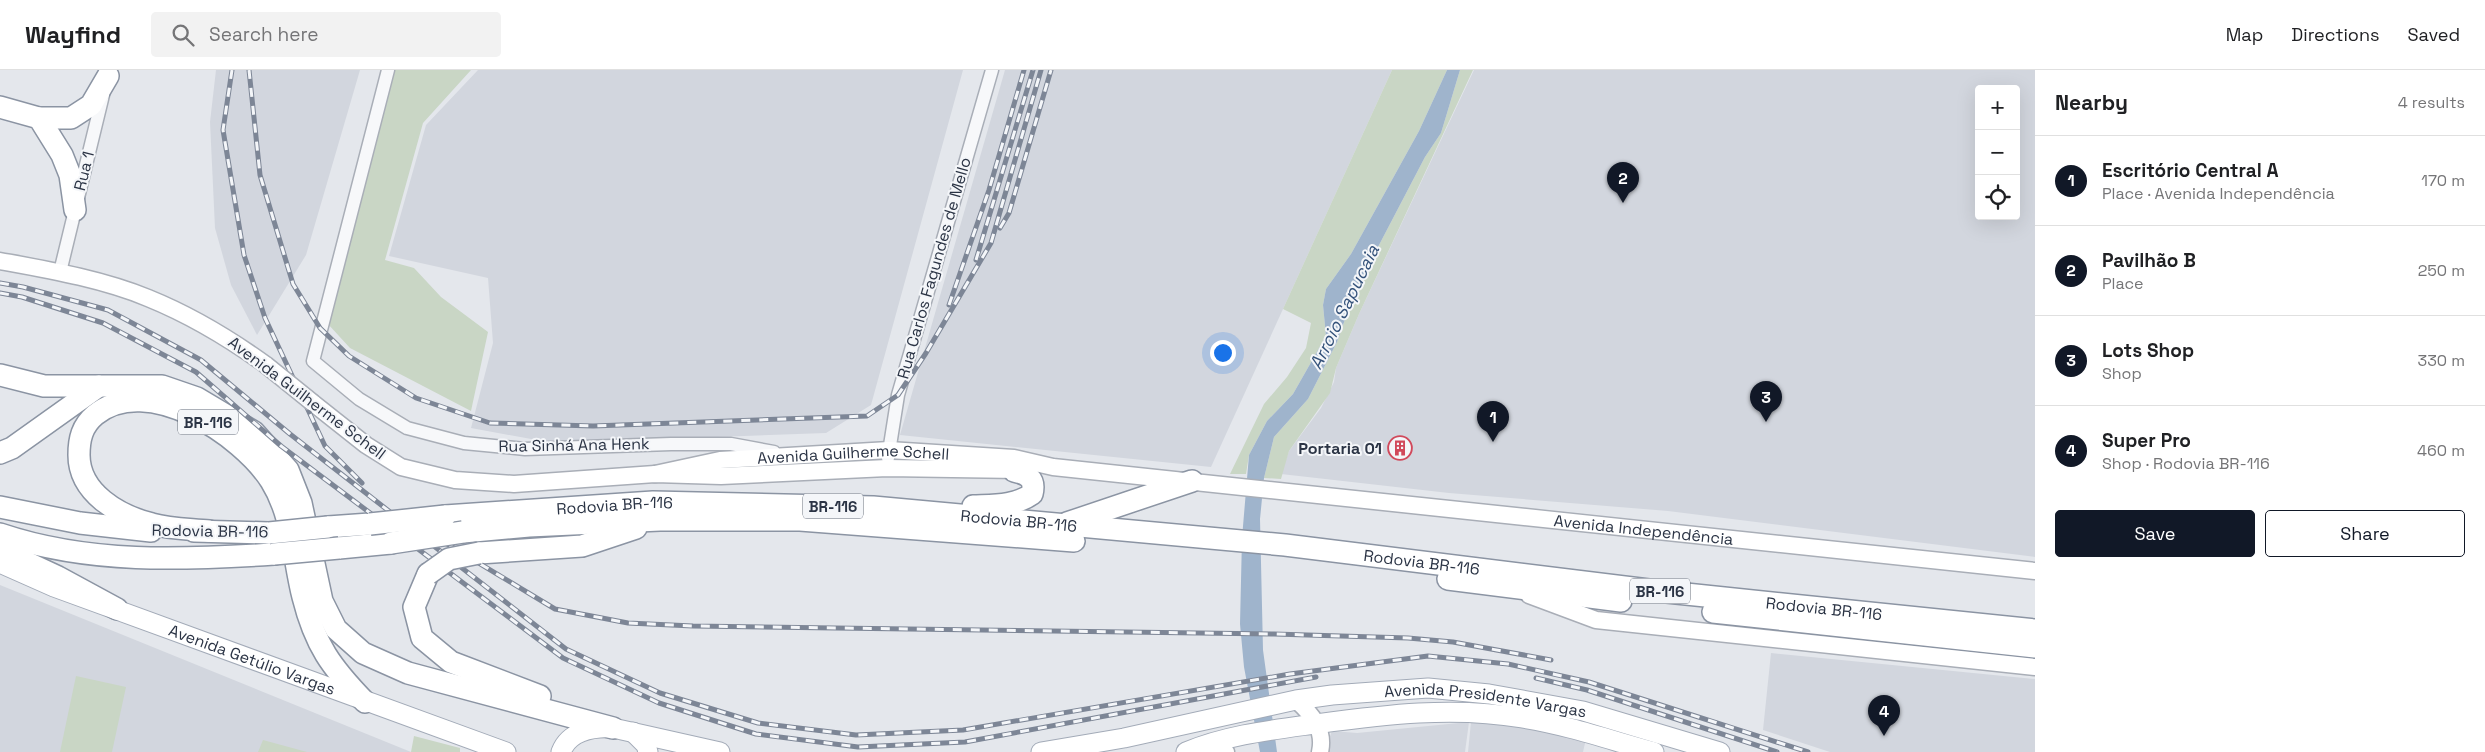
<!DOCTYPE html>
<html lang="en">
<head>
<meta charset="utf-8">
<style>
  :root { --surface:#fff; --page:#f2f2f2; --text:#202124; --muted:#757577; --line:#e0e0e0; --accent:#111827 }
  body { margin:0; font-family:"Space Grotesk",sans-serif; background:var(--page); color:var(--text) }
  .controls { position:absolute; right:15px; top:15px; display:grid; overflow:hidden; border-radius:5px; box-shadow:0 5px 20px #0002 }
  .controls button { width:45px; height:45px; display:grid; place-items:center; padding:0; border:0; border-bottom:1px solid var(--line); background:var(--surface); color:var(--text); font:25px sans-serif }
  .you { position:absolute; left:1222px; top:282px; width:18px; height:18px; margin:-12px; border:4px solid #fff; border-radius:50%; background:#1a73e8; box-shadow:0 0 0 8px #1a73e833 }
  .badge { display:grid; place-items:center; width:32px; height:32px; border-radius:50%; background:var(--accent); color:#fff; font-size:16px; font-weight:700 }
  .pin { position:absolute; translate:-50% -41px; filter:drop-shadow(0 1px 2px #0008) }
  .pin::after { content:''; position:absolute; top:26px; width:18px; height:15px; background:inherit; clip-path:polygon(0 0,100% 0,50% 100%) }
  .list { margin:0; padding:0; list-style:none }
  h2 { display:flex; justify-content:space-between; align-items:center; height:65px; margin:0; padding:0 20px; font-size:21px }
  h2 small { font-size:16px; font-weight:400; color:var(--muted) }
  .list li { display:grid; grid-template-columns:32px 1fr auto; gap:15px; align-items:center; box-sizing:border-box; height:90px; padding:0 20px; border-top:1px solid var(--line) }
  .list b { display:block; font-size:19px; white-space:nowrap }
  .list p { margin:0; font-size:16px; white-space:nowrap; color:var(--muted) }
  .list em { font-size:16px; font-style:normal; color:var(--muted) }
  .actions { display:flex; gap:10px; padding:15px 20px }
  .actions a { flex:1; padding:11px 0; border:1px solid var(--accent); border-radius:5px; text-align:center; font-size:18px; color:var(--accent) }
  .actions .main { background:var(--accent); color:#fff }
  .icon { flex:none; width:28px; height:28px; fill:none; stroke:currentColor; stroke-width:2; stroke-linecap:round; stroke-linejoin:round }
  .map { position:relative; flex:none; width:2035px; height:682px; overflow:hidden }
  header { display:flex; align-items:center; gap:30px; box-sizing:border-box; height:70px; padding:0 25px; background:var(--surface); border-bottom:1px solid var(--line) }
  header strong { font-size:24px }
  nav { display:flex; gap:28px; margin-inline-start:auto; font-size:18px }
  .search { width:350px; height:45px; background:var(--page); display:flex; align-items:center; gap:12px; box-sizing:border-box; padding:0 18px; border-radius:5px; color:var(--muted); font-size:19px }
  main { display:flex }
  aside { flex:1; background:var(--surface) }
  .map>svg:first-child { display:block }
  .built { fill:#d2d6de; fill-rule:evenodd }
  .green { fill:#c9d6c5 }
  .water { fill:#9fb4cc }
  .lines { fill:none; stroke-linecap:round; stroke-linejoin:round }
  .minor-casing { stroke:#a9aeb7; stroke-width:15 }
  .secondary-casing { stroke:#a9aeb7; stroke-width:19 }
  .primary-casing { stroke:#a3abb8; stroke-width:21 }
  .motorway-casing { stroke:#8b94a3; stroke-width:24 }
  .minor { stroke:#f7f8fa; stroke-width:12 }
  .secondary { stroke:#fff; stroke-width:16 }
  .primary { stroke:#fff; stroke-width:19 }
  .motorway { stroke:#fff; stroke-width:21 }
  .rail-casing { stroke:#7d8696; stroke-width:5 }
  .rail { stroke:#f4f6f9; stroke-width:3; stroke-dasharray:9; stroke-linecap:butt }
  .secondary-bridge-casing { stroke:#a9aeb7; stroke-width:19; stroke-linecap:butt }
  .motorway-bridge-casing { stroke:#8b94a3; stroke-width:24; stroke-linecap:butt }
  .secondary-bridge { stroke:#fff; stroke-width:16 }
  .motorway-bridge { stroke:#fff; stroke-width:21 }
  .labels { text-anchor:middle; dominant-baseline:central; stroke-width:4; stroke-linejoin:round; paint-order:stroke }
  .shield { fill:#f4f6f9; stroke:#676e7b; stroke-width:1 }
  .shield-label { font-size:15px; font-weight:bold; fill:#2b3445 }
  .street-label { font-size:16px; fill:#2b3445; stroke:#f4f6f9 }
  .poi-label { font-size:16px; font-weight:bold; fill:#2b3445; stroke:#f4f6f9; text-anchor:end }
  .water-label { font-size:18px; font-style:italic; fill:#34527a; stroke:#f4f6f9 }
</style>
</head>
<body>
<header>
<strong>Wayfind</strong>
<div class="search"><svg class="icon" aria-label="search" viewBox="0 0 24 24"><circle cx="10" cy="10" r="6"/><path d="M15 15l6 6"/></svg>Search here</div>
<nav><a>Map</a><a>Directions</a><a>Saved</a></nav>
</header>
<main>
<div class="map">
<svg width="2035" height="682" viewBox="0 0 2035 682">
  <rect width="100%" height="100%" fill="#e4e7ec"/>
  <g class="built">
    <path d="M216 0H360L306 185 257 265 231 215 215 158 210 52Z"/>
    <path d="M478 0H963L871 335 826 363 553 373 471 358 493 273 488 208 389 186 426 55Z"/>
    <path d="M1005 0H1392L1211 397 900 365Z"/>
    <path d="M1474 0H2035V487L1668 441 1449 423 1281 404 1289 381 1321 338 1334 312 1336 298 1359 244ZM1979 19H2016V146H1979Z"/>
    <path d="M0 515 411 682H0Z"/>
    <path d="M1771 583 2035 609V682H1830L1763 660Z"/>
    <path d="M1469 652 1465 682H1324L1332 661 1357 663Z"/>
    <path d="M1471 652 1529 657 1586 669 1583 682H1468Z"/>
  </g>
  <g class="green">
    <path d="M393 0H471L423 53 385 190 414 198 441 227 488 262 471 341 350 278 328 254Z"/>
    <path d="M1392 0H1447L1419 61 1351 184 1326 219 1323 235 1326 266 1293 324 1267 351 1249 385 1246 404H1230L1264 334 1287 307 1306 278 1311 253 1283 239Z"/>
    <path d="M1460 0H1473L1359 244 1336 298 1330 323 1289 381 1281 409 1264 408 1274 367 1308 329 1337 272 1355 221 1425 87 1441 63Z"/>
    <path d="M76 606 126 617 112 682H60Z"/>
    <path d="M414 666 460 678V682H411Z"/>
    <path d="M263 670 307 682H258Z"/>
  </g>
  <path class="water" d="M1447 0H1460L1441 63 1425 87 1355 221 1337 272 1308 329 1274 367 1264 408 1260 449 1263 580 1277 682H1260L1244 597 1240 554 1242 468 1249 385 1267 351 1293 324 1326 266 1323 235 1326 219 1351 184 1419 61Z"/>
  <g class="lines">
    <g class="minor-casing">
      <g id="minor">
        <path d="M388 0 313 291 359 329 407 358 464 373 525 379 671 374H731L774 382"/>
        <path d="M60 202 103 25"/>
        <path d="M888 388 898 325 992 0"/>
      </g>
    </g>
    <g class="secondary-casing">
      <g id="secondary">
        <path d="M0 191C49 200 102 209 148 228 190 245 230 269 266 295"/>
        <path d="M313 333 366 375 401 397 455 410 514 414 655 404 721 406 887 398 1025 400"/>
        <path id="s1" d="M655 404 720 390 889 380 1014 388 1053 397 2035 501"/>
        <path d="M1529 525 1596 550 2035 597"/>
        <path d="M1296 630C1312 644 1325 660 1320 682"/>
        <path d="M1207 674 1226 682"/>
      </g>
    </g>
    <g class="primary-casing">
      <g id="primary">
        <path id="s2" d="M0 493 54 517 506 682"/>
        <path d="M633 662 646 675 648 682"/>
        <path d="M561 682C569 661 593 657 613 658L720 682"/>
        <path id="s3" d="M1041 682 1124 668 1296 630 1332 625 1428 618 1489 624 1583 641 1720 682"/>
        <path d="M1186 682C1226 665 1271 660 1315 654 1384 645 1452 636 1522 648 1567 655 1610 670 1654 682"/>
      </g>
    </g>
    <g class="motorway-casing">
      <g id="motorway">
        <path d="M0 37 39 48 62 85 70 105 75 140"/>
        <path d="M39 48H71L91 35 108 6"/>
        <path d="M0 305 44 316H162L197 328 254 362 288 400 301 433 322 531 336 559 363 583 408 603 613 658"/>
        <path d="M0 383 12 378 99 316"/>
        <path d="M973 436C994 435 1015 436 1032 424 1036 408 1027 404 1014 401"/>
        <path d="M0 437 80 453 151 461"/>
        <path id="s4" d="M445 446 653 432 873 437 1285 475 1657 521 2035 560"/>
        <path d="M1067 453 1192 411"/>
        <path d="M328 457 370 454"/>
        <path d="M194 461 269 463"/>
        <path d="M209 461C190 459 170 459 152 454 119 446 79 423 79 385 79 369 82 356 95 345 147 302 242 365 271 411 293 446 293 488 303 527 315 575 331 597 365 632"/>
        <path d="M463 462 529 456 660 450H800L1074 471"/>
        <path d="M0 464C89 494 182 490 274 484"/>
        <path d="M339 478 391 473"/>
        <path d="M0 480 58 507 117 539"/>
        <path d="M479 483 582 476 636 458"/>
        <path d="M428 504 414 537 422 568 451 592 540 626"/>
        <path d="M1448 509 1621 531"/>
        <path d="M1713 542 2035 577"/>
      </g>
    </g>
    <use href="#minor" class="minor"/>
    <use href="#secondary" class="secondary"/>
    <use href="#primary" class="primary"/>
    <use href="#motorway" class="motorway"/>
    <g class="rail-casing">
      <g id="rail">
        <path d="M232 0 223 60 244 185 265 248 325 376 362 413"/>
        <path d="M249 0 260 105 293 214 320 258 349 286 416 328 490 353 593 356 867 346 898 325 926 283 991 173 1041 0"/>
        <path d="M1000 158 1009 143 1051 0"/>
        <path d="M976 190 1033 0"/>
        <path d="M0 213 23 217 108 240 201 290 290 364 566 579 660 623 758 653 856 665 963 660 1290 604 1428 586 1508 594 1589 612 1808 682"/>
        <path d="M0 223 22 227 103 253 196 302 281 376 563 588 659 633 756 664 858 677 965 672 1316 607"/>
        <path d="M949 235 989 120 1024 0"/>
        <path d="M419 457 555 539 628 553 693 556 1274 564 1408 568 1453 572 1551 590"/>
        <path d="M1536 608 1587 620 1777 682"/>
      </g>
    </g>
    <use href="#rail" class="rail"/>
    <g class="secondary-bridge-casing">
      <path id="secondary-bridge" d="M266 295 313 333"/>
    </g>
    <g class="motorway-bridge-casing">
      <g id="motorway-bridge">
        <path d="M370 454 445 446"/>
        <path d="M269 463 328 457"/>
        <path d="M391 473 463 462"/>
        <path d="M274 484 339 478"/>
        <path d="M428 504 449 489 479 483"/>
      </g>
    </g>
    <use href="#secondary-bridge" class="secondary-bridge"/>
    <use href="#motorway-bridge" class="motorway-bridge"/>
  </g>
  <defs>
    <g id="building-ring" transform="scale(1.25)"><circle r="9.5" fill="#f4f6f9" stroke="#d1495b" stroke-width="1.5"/><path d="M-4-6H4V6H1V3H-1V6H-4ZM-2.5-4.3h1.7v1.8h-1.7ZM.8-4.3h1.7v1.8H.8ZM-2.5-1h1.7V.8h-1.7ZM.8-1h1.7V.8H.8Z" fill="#d1495b"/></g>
  </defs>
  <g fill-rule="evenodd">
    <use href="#building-ring" x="1400" y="378"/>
  </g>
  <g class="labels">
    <g class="shield">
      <rect x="178" y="339.5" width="60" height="25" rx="4"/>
      <rect x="803" y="423.5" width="60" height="25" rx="4"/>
      <rect x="1630" y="508.5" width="60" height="25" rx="4"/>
    </g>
    <g class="shield-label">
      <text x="208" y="352">BR-116</text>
      <text x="833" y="436">BR-116</text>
      <text x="1660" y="521">BR-116</text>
    </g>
    <g class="street-label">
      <text transform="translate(84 101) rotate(-76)">Rua 1</text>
      <text transform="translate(934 198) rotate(-74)">Rua Carlos Fagundes de Mello</text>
      <text transform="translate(307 328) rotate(37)">Avenida Guilherme Schell</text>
      <text transform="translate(574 375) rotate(-1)">Rua Sinhá Ana Henk</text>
      <text stroke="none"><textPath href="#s1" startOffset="200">Avenida Guilherme Schell</textPath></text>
      <text stroke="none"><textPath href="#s4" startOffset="170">Rodovia BR-116</textPath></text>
      <text stroke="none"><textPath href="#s4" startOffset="575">Rodovia BR-116</textPath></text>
      <text stroke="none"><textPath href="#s1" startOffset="995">Avenida Independência</textPath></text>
      <text transform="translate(210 461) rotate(1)">Rodovia BR-116</text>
      <text stroke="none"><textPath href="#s4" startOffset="980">Rodovia BR-116</textPath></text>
      <text stroke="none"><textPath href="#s4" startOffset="1385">Rodovia BR-116</textPath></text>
      <text stroke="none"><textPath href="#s2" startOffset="270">Avenida Getúlio Vargas</textPath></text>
      <text stroke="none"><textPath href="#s3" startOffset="451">Avenida Presidente Vargas</textPath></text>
    </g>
    <g class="poi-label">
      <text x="1382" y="378">Portaria 01</text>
    </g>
    <g class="water-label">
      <text transform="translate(1344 237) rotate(-64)">Arroio Sapucaia</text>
    </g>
  </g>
</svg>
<div class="controls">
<button>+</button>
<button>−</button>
<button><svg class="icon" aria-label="locate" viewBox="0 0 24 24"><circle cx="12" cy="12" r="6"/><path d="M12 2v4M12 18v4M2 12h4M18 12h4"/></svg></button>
</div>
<div class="you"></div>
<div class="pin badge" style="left:1493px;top:372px">1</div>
<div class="pin badge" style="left:1623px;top:133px">2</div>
<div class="pin badge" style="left:1766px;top:352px">3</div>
<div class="pin badge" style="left:1884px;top:666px">4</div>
</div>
<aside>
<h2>Nearby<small>4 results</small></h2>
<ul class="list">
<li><span class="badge">1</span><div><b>Escritório Central A</b><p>Place · Avenida Independência</p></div><em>170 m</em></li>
<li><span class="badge">2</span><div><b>Pavilhão B</b><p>Place</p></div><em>250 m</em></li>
<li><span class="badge">3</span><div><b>Lots Shop</b><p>Shop</p></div><em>330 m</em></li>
<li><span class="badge">4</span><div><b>Super Pro</b><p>Shop · Rodovia BR-116</p></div><em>460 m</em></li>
</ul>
<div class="actions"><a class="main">Save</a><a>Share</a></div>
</aside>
</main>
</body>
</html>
